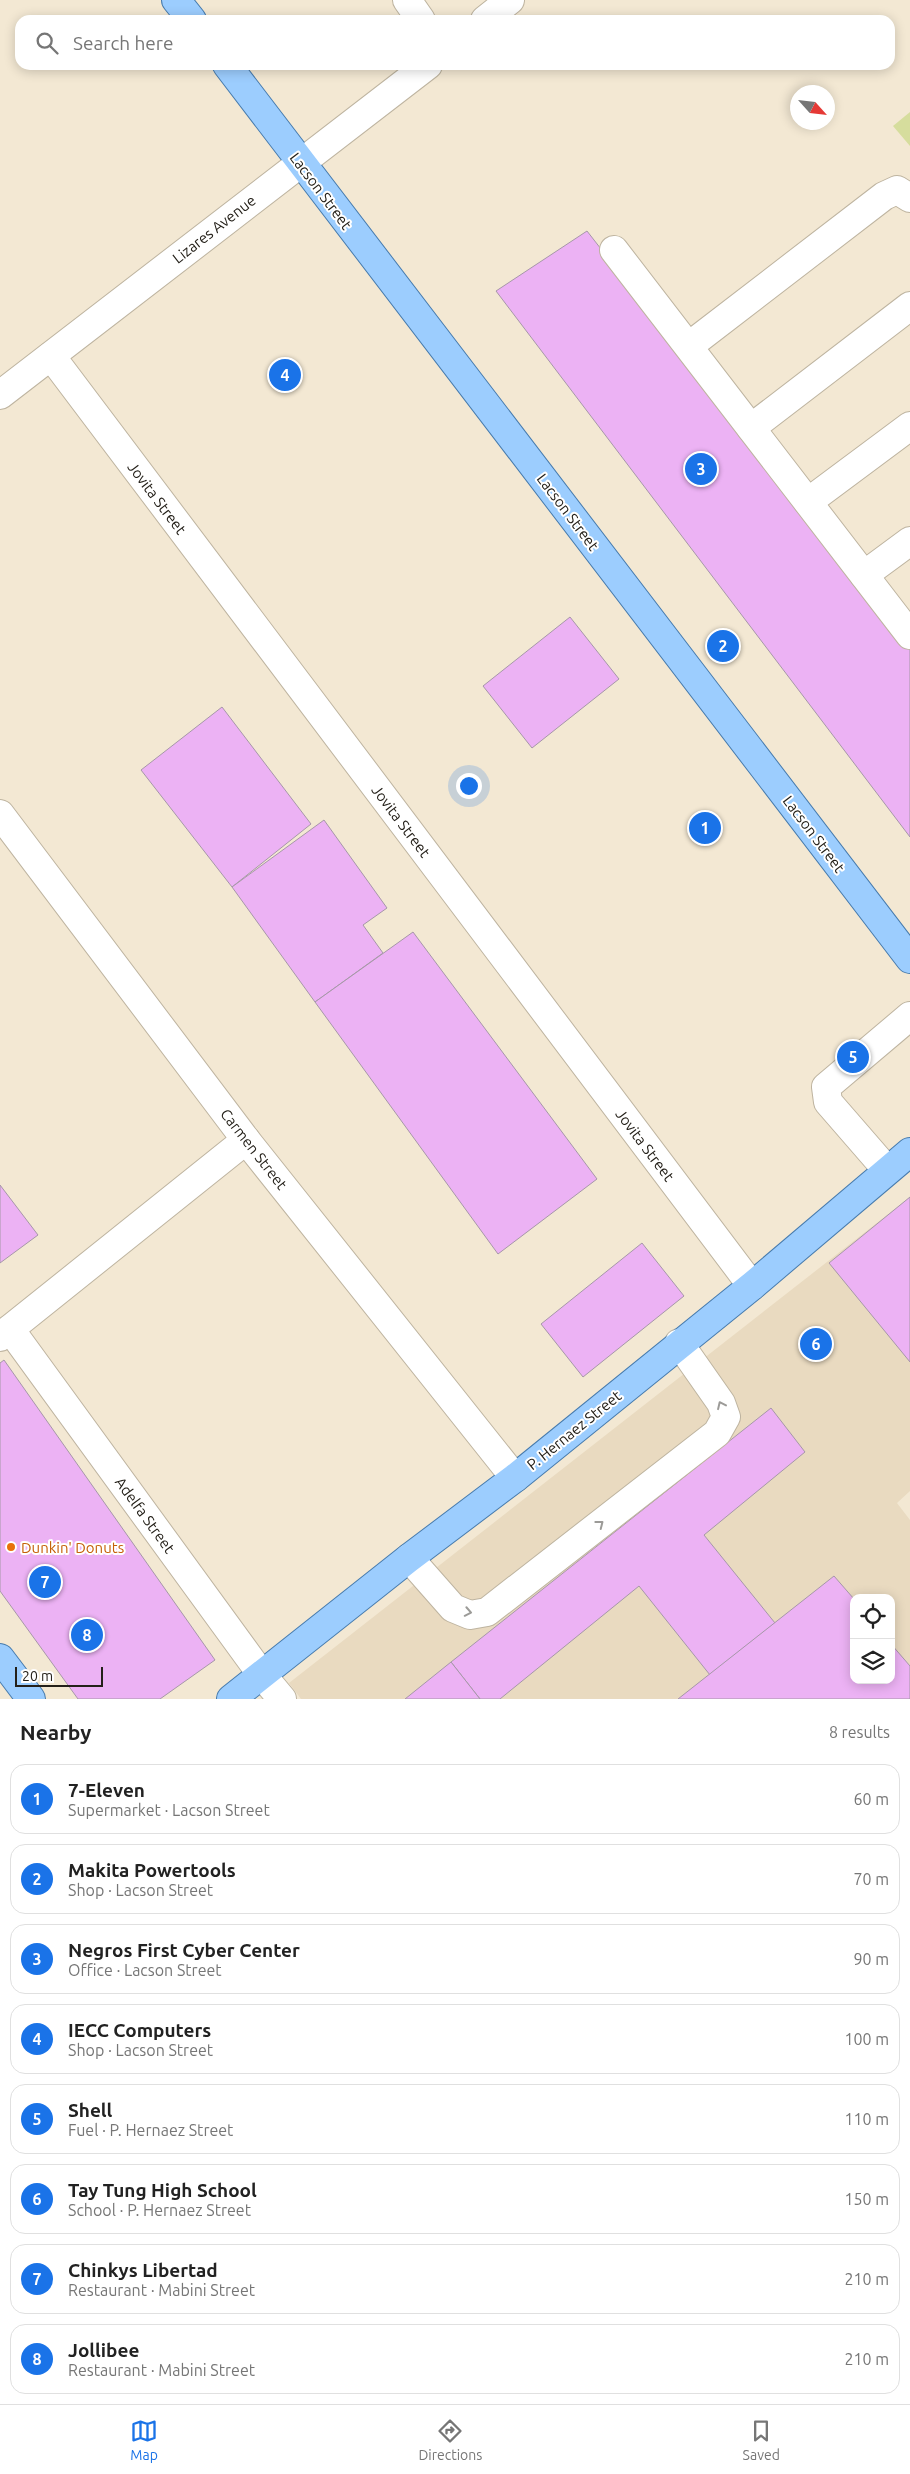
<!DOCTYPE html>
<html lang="en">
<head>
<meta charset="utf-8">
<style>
  :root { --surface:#fff; --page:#f6f6f6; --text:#222; --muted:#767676; --line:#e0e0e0; --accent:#1a73e8 }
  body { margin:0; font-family:Ubuntu,sans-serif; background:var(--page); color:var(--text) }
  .controls { position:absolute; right:15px; bottom:15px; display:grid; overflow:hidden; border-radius:10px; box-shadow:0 2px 12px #0003 }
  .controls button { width:45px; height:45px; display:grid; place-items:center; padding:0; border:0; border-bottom:1px solid var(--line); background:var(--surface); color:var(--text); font:25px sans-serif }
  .compass { position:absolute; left:790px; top:85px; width:45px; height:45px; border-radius:50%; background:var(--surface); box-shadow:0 2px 12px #0003; rotate:117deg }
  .scale { position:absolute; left:15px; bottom:12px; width:88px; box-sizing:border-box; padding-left:5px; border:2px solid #242019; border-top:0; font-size:14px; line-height:18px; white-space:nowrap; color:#242019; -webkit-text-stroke:4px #fff; paint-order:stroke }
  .you { position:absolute; left:468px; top:785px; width:18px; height:18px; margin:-12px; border:4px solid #fff; border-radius:50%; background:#1a73e8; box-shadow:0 0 0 8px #1a73e833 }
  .badge { display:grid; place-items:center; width:32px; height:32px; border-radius:50%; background:var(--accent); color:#fff; font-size:16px; font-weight:700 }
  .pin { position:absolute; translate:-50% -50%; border:2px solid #fff; box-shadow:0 1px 5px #0006 }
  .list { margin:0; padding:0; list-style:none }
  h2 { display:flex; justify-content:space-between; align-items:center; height:65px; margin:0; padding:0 20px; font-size:21px }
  h2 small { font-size:16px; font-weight:400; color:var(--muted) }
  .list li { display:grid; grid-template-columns:32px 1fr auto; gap:15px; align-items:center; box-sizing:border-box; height:70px; margin:0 10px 10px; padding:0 10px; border:1px solid var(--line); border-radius:15px }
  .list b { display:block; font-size:19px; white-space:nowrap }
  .list p { margin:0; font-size:16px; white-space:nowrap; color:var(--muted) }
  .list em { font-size:16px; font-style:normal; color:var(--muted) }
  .icon { flex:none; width:28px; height:28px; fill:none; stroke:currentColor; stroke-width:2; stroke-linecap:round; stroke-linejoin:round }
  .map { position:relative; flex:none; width:910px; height:1699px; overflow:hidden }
  .search { position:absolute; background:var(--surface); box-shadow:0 2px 12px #0003; left:15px; right:15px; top:15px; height:55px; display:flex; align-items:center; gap:12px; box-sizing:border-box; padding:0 18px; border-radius:15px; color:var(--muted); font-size:19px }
  .sheet { height:705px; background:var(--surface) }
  nav { display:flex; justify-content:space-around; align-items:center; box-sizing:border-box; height:70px; border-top:1px solid var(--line); background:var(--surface); font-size:14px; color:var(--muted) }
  nav a { display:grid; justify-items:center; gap:2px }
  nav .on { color:var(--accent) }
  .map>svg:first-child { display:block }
  .built { fill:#e9dac0; fill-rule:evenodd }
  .green { fill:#d6dd9d }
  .building { fill:#ecb2f4; stroke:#a697a8 }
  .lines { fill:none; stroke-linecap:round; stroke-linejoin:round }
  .minor-casing { stroke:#beb4a0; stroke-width:30 }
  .major-casing { stroke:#477bad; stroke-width:30 }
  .minor { stroke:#fff; stroke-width:28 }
  .major { stroke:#9ccdfe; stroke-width:28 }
  .oneway { stroke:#9c9b98 }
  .food-dot { fill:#e8710a; stroke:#fff; stroke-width:2 }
  .labels { text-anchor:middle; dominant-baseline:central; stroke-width:4; stroke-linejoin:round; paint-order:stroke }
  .street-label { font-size:15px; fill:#242019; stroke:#fff }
  .food-label { font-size:15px; fill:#c56008; stroke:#fff; text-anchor:start }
</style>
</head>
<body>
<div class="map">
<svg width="910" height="1699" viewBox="0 0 910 1699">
  <rect width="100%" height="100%" fill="#f3e8d3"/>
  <path class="built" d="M910 1197V1491L897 1503 910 1520V1699H301L289 1683ZM854 1598H891V1680H854Z"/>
  <path class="green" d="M910 112V146L893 126Z"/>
  <g class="building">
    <path d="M587 231 910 646V837L496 291Z"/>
    <path d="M570 617 619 679 532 748 483 686Z"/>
    <path d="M222 707 311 824 232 887 141 770Z"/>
    <path d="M324 820 387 908 363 925 383 953 315 1002 232 887Z"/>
    <path d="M413 932 597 1179 498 1254 315 1002Z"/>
    <path d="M0 1185 38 1235 0 1263Z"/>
    <path d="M910 1197V1362L829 1263Z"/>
    <path d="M642 1243 684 1296 583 1377 541 1324Z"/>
    <path d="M4 1360 215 1660 160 1699H78L0 1591V1363Z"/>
    <path d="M771 1408 805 1452 704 1535 775 1623 710 1675 639 1586 500 1699H480L451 1662Z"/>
    <path d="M834 1576 854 1599V1680H891V1644L910 1666V1699H678Z"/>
    <path d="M451 1662 480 1699H405Z"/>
  </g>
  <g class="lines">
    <g class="minor-casing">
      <g id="minor">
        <path d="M407 0 421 20"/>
        <path d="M485 20 510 0"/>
        <path d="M614 250 910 635"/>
        <path d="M689 346 884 196 897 190 910 198"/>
        <path d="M51 356 752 1286"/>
        <path d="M0 395 428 65"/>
        <path d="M751 428 910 306"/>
        <path d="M808 502 910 426"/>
        <path d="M864 575 910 541"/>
        <path d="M0 814 246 1140 515 1478"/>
        <path d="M887 1170 828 1102 826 1087 910 1016"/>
        <path d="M10 1329 262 1675 282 1699"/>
        <path d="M0 1337 246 1140"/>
        <path d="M409 1558 453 1608 470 1615 487 1612 717 1433 726 1417 721 1403 679 1343"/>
      </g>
    </g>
    <g class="major-casing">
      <g id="major">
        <path d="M176 0 192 20"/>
        <path d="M227 65 910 959"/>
        <path d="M0 1658 31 1699"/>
        <path d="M231 1699 409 1558 515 1478 752 1286 910 1152"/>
      </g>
    </g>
    <use href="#minor" class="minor"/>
    <use href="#major" class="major"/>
  </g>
  <defs><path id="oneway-chevron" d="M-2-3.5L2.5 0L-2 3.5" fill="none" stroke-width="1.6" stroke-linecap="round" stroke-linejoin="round" transform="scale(1.25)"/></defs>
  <g class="oneway">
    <use href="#oneway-chevron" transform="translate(721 1405) rotate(-115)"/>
    <use href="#oneway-chevron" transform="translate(600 1524) rotate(-38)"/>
    <use href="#oneway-chevron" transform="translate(468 1612) rotate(11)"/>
  </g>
  <circle class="food-dot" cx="11" cy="1547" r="5"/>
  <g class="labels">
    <g class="street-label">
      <text transform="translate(321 191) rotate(53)">Lacson Street</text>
      <text transform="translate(214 229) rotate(-38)">Lizares Avenue</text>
      <text transform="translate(157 498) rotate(53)">Jovita Street</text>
      <text transform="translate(568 512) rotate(53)">Lacson Street</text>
      <text transform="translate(401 821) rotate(53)">Jovita Street</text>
      <text transform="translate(814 834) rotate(53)">Lacson Street</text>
      <text transform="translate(645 1145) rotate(53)">Jovita Street</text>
      <text transform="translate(254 1149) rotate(52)">Carmen Street</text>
      <text transform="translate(574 1430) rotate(-39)">P. Hernaez Street</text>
      <text transform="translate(145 1515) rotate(54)">Adelfa Street</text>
    </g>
    <g class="food-label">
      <text x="21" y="1547">Dunkin' Donuts</text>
    </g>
  </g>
</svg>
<div class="controls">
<button><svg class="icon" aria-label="locate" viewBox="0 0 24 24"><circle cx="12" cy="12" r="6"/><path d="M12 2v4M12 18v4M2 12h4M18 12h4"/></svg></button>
<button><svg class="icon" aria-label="layers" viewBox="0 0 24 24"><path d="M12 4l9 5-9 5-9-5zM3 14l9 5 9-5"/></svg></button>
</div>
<svg class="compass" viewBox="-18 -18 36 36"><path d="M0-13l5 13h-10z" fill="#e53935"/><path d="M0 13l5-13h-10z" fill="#767676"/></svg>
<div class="scale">20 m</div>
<div class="you"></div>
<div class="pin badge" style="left:705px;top:828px">1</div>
<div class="pin badge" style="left:723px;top:646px">2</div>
<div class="pin badge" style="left:701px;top:469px">3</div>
<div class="pin badge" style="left:285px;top:375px">4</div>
<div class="pin badge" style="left:853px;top:1057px">5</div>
<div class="pin badge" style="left:816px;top:1344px">6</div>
<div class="pin badge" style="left:45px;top:1582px">7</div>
<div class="pin badge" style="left:87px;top:1635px">8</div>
<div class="search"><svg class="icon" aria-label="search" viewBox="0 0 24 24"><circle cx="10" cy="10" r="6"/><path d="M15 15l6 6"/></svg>Search here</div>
</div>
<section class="sheet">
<h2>Nearby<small>8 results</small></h2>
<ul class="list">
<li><span class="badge">1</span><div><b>7-Eleven</b><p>Supermarket · Lacson Street</p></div><em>60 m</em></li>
<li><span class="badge">2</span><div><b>Makita Powertools</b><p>Shop · Lacson Street</p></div><em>70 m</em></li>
<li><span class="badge">3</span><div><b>Negros First Cyber Center</b><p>Office · Lacson Street</p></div><em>90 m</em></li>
<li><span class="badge">4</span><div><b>IECC Computers</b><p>Shop · Lacson Street</p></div><em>100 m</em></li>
<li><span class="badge">5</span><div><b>Shell</b><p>Fuel · P. Hernaez Street</p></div><em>110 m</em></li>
<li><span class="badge">6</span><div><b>Tay Tung High School</b><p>School · P. Hernaez Street</p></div><em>150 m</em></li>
<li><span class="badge">7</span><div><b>Chinkys Libertad</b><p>Restaurant · Mabini Street</p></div><em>210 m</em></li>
<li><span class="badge">8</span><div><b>Jollibee</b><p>Restaurant · Mabini Street</p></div><em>210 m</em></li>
</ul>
</section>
<nav>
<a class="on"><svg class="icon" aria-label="map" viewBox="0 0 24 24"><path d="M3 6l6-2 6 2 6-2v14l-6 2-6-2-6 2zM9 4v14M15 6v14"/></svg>Map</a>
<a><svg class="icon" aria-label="directions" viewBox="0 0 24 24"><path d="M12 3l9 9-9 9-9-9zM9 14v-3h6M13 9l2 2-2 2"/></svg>Directions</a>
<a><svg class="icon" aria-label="saved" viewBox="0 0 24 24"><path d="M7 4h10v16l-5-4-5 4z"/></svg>Saved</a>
</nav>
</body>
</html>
